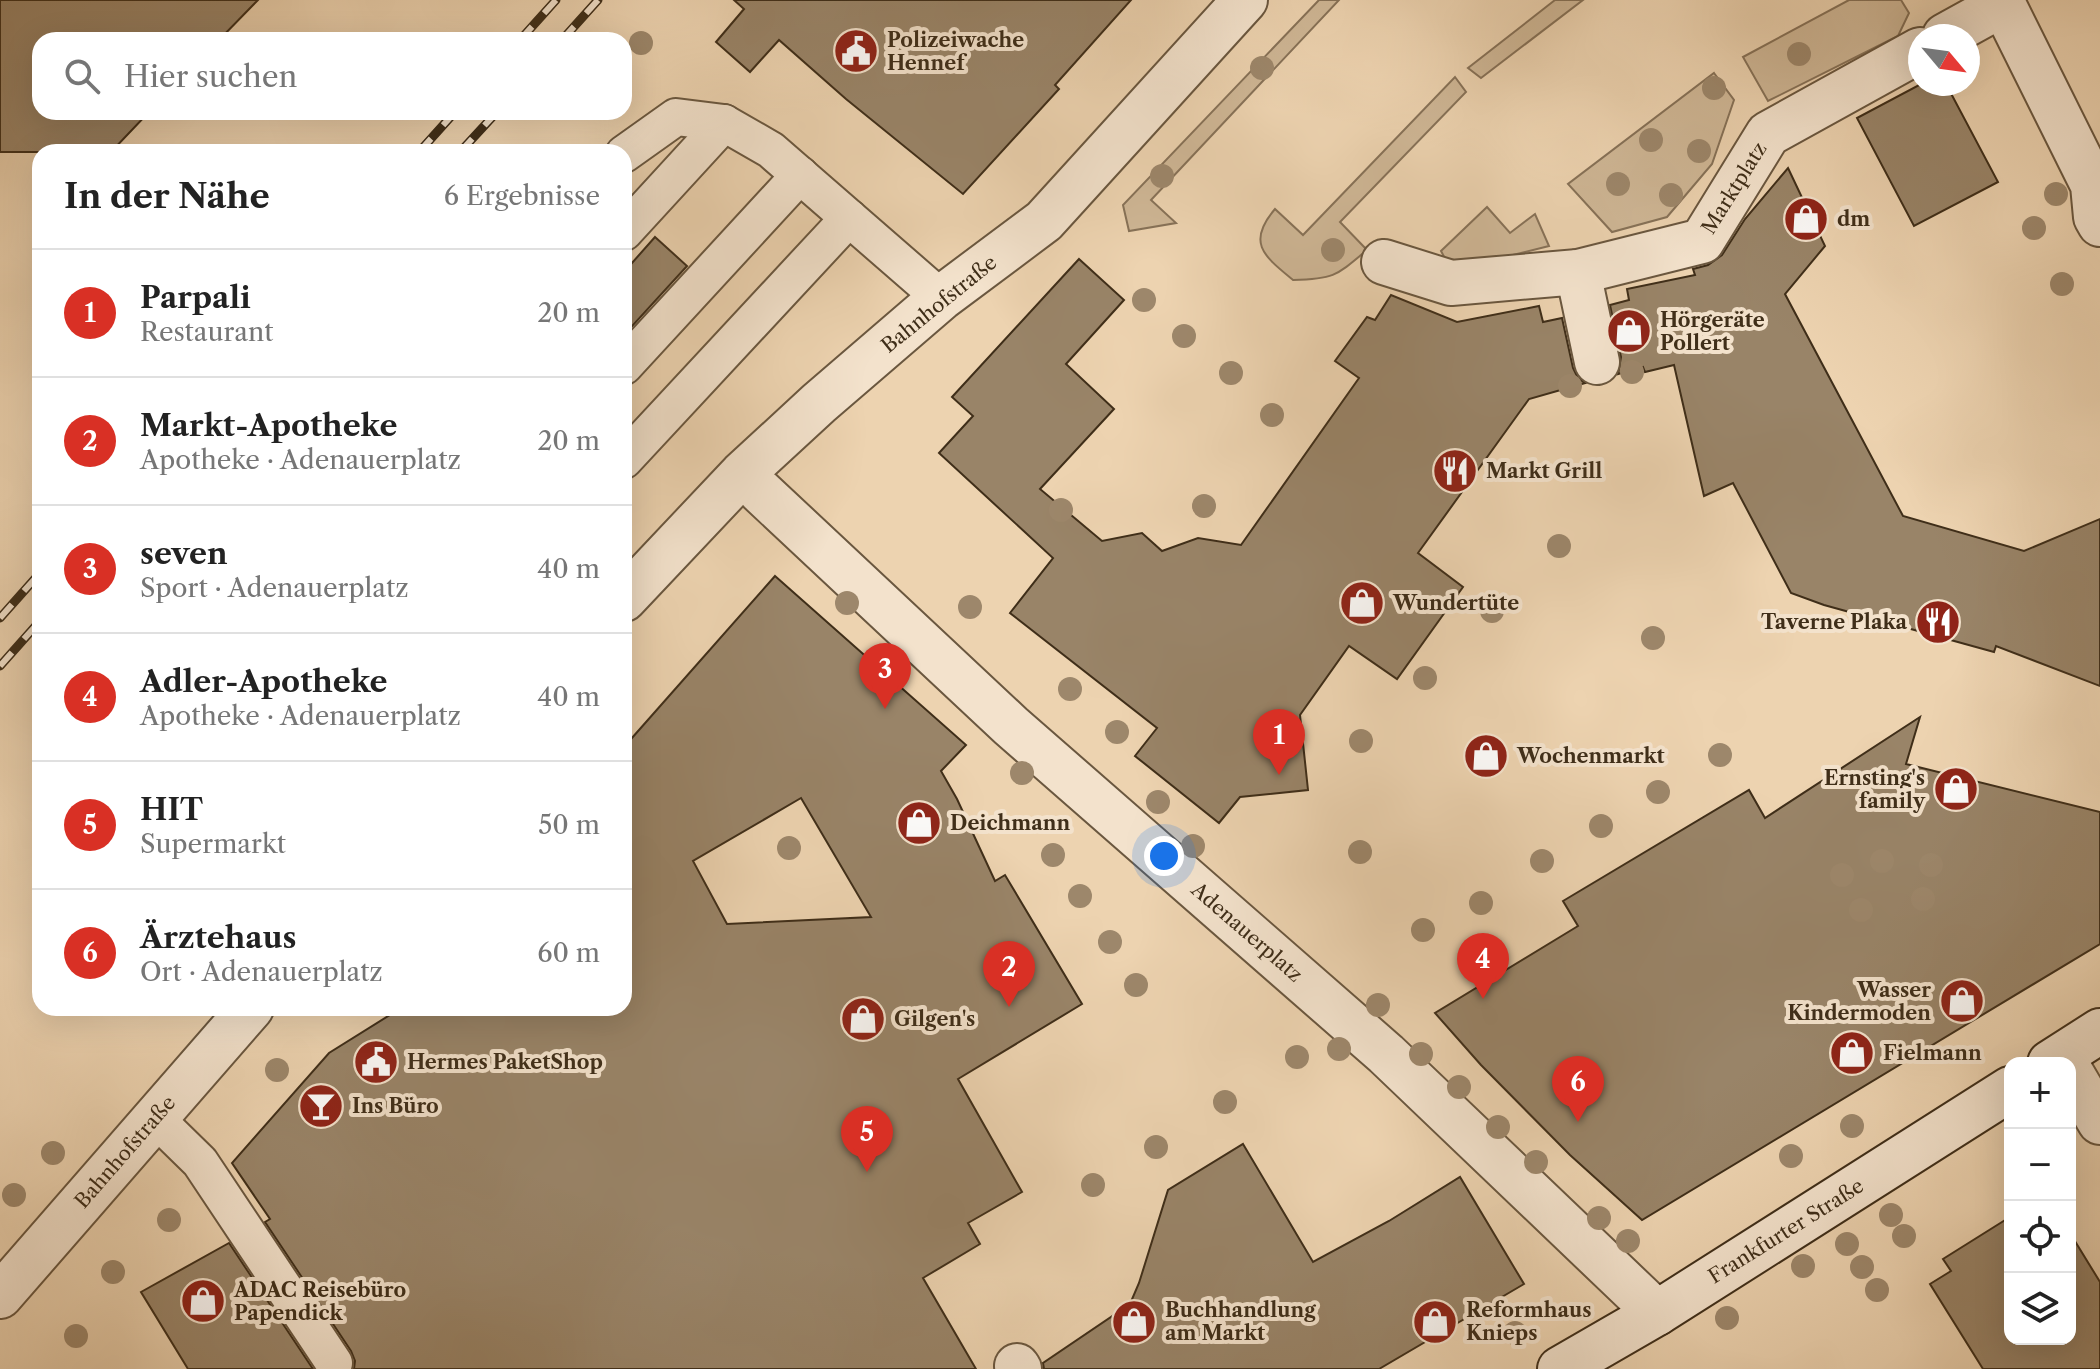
<!DOCTYPE html>
<html lang="de">
<head>
<meta charset="utf-8">
<style>
  :root { --surface:#fff; --page:#f6f6f6; --text:#222; --muted:#767676; --line:#e0e0e0; --accent:#d93025 }
  body { margin:0; font-family:"Libre Caslon Text",serif; background:var(--page); color:var(--text) }
  .controls { position:absolute; right:24px; bottom:24px; display:grid; overflow:hidden; border-radius:16px; box-shadow:0 8px 32px #0002 }
  .controls button { width:72px; height:72px; display:grid; place-items:center; padding:0; border:0; border-bottom:2px solid var(--line); background:var(--surface); color:var(--text); font:40px sans-serif }
  .compass { position:absolute; left:1908px; top:24px; width:72px; height:72px; border-radius:50%; background:var(--surface); box-shadow:0 8px 32px #0002; rotate:119deg }
  .you { position:absolute; left:1164px; top:856px; width:28px; height:28px; margin:-20px; border:6px solid #fff; border-radius:50%; background:#1a73e8; box-shadow:0 0 0 12px #1a73e833 }
  .badge { display:grid; place-items:center; width:52px; height:52px; border-radius:50%; background:var(--accent); color:#fff; font-size:26px; font-weight:700 }
  .pin { position:absolute; translate:-50% -66px; filter:drop-shadow(0 2px 4px #0008) }
  .pin::after { content:''; position:absolute; top:42px; width:28px; height:24px; background:inherit; clip-path:polygon(0 0,100% 0,50% 100%) }
  .list { margin:0; padding:0; list-style:none }
  h2 { display:flex; justify-content:space-between; align-items:center; height:104px; margin:0; padding:0 32px; font-size:34px }
  h2 small { font-size:26px; font-weight:400; color:var(--muted) }
  .list li { display:grid; grid-template-columns:52px 1fr auto; gap:24px; align-items:center; box-sizing:border-box; height:128px; padding:0 32px; border-top:2px solid var(--line) }
  .list b { display:block; font-size:30px; white-space:nowrap }
  .list p { margin:0; font-size:26px; white-space:nowrap; color:var(--muted) }
  .list em { font-size:26px; font-style:normal; color:var(--muted) }
  .icon { flex:none; width:44px; height:44px; fill:none; stroke:currentColor; stroke-width:2; stroke-linecap:round; stroke-linejoin:round }
  .map { position:relative; flex:none; width:2100px; height:1369px; overflow:hidden }
  .search { position:absolute; background:var(--surface); box-shadow:0 8px 32px #0002; left:32px; top:32px; width:600px; height:88px; display:flex; align-items:center; gap:20px; box-sizing:border-box; padding:0 28px; border-radius:24px; color:var(--muted); font-size:30px }
  .panel { position:absolute; background:var(--surface); box-shadow:0 8px 32px #0002; left:32px; top:144px; width:600px; height:872px; border-radius:24px }
  .map>svg:first-child { display:block }
  .green { fill:#cfb796; stroke:#877258; stroke-width:2 }
  .building { fill:#998468; stroke:#3f2e19; stroke-width:2; fill-rule:evenodd }
  .lines { fill:none; stroke-linecap:round; stroke-linejoin:round }
  .lane-casing { stroke:#6a573f; stroke-width:40 }
  .street-casing { stroke:#6a573f; stroke-width:48 }
  .secondary-casing { stroke:#3f2e19; stroke-width:48 }
  .lane { stroke:#f3e2cc; stroke-width:36 }
  .street { stroke:#f3e2cc; stroke-width:44 }
  .secondary { stroke:#f3e2cc; stroke-width:44 }
  .rail-casing { stroke:#3f2e19; stroke-width:9 }
  .rail { stroke:#f3e2cc; stroke-width:6; stroke-dasharray:18; stroke-linecap:butt }
  .tree { fill:#9d876b }
  .labels { text-anchor:middle; dominant-baseline:central; stroke-width:8; stroke-linejoin:round; paint-order:stroke }
  .poi-label { font-size:20px; font-weight:bold; fill:#3f2e19; stroke:#f3e2cc; text-anchor:start }
  .street-label { font-size:20px; fill:#3f2e19; stroke:#f3e2cc }
</style>
</head>
<body>
<div class="map">
<svg width="2100" height="1369" viewBox="0 0 2100 1369">
  <rect width="100%" height="100%" fill="#edd3b0"/>
  <filter id="stains"><feTurbulence type="fractalNoise" baseFrequency=".0025" numOctaves="4"/><feColorMatrix values="0 0 0 0 .2 0 0 0 0 .09 0 0 0 0 .02 0 0 0 .5 -.17"/></filter>
  <radialGradient id="worn" r=".72"><stop offset=".6" stop-color="#630" stop-opacity="0"/><stop offset="1" stop-color="#630" stop-opacity=".3"/></radialGradient>
  <g class="green">
    <path d="M1319 0H1339L1151 200 1176 223 1129 231 1123 205Z"/>
    <path d="M1555 0H1583L1481 78 1468 68Z"/>
    <path d="M1849 0H1901L1909 13 1898 36 1768 101 1743 57Z"/>
    <path d="M1714 73 1734 100 1712 164 1667 217 1612 232 1568 184Z"/>
    <path d="M1455 77 1466 92 1340 222 1367 250C1336 276 1334 279 1293 280 1264 256 1246 243 1275 209L1303 235Z"/>
    <path d="M1487 207 1510 233 1535 214 1549 246 1460 268 1448 264 1441 251Z"/>
  </g>
  <g class="building">
    <path d="M0 0H258L219 40H40V112H149L111 152H0Z"/>
    <path d="M734 0H1131L1055 85 1059 89 963 194 846 99 779 40 750 72 716 42 744 9Z"/>
    <path d="M1921 84H1946L1998 182 1914 226 1857 118Z"/>
    <path d="M1788 168 1825 246 1785 294 1903 516 2024 551 2100 519V686L1996 646 1994 652 1824 605 1791 593 1733 483 1704 496 1674 365 1645 372 1643 367 1618 374 1621 357 1610 305 1629 300 1627 289 1695 275 1693 269 1708 265 1722 255 1745 219Z"/>
    <path d="M655 237 687 266 624 335V272Z"/>
    <path d="M1079 259 1124 300 1066 364 1114 409 1040 489 1102 541 1142 533 1162 551 1198 538 1241 545 1359 378 1335 361 1367 317 1375 320 1391 295 1457 322 1539 306 1543 322 1562 318 1573 368 1578 378 1585 383 1529 399 1418 553 1463 587 1397 679 1349 646 1300 715 1308 790 1240 797 1219 823 1135 756 1157 728 1010 613 1053 558 939 453 973 416 952 397Z"/>
    <path d="M775 576 966 745 941 771 957 799 995 881 1005 875 1082 1004 958 1079 1022 1192 968 1223 980 1244 923 1278 976 1369H354L355 1361 351 1351 265 1222 270 1219 232 1163 329 1053 401 1008H624V747ZM801 798 871 917 727 924 693 861Z"/>
    <path d="M1920 717 1906 764 2100 812V944L1642 1220 1570 1155 1481 1065 1435 1013 1578 926 1563 901 1749 790 1765 818Z"/>
    <path d="M1243 1144 1313 1262 1389 1221 1460 1177 1524 1284 1379 1369H1044L1043 1363 1130 1304 1139 1283 1168 1190Z"/>
    <path d="M2010 1217V1339H2070V1233L2100 1282V1369H1983L1930 1284 1951 1271 1943 1259Z"/>
    <path d="M229 1243 313 1369H188L141 1292Z"/>
  </g>
  <g class="lines">
    <g class="lane-casing">
      <g id="lane">
        <path d="M624 154 676 117 724 123 771 150 941 298"/>
        <path d="M624 232 724 123"/>
        <path d="M624 366 800 175"/>
        <path d="M624 460 849 218"/>
        <path d="M155 1118 200 1162 334 1363"/>
      </g>
    </g>
    <g class="street-casing">
      <g id="street">
        <path d="M2001 0 2093 185 2096 217 2100 224"/>
        <path d="M1945 36 2003 4"/>
        <path d="M1384 262 1451 283 1578 272 1702 241 1768 134 1920 50"/>
        <path d="M1578 272 1597 362"/>
        <path d="M760 491 1011 726 1386 1054 1657 1313"/>
        <path d="M624 599 742 474 819 403 941 298 1044 221 1245 0"/>
        <path d="M2070 1071 2100 1122"/>
        <path d="M0 1296 251 1008"/>
        <path d="M1017 1366 1019 1369"/>
      </g>
    </g>
    <g class="secondary-casing">
      <g id="secondary">
        <path d="M2050 1063 2100 1031"/>
        <path d="M1560 1369 1657 1313 2010 1089"/>
      </g>
    </g>
    <use href="#lane" class="lane"/>
    <use href="#street" class="street"/>
    <use href="#secondary" class="secondary"/>
    <g class="rail-casing">
      <g id="rail">
        <path d="M520 40 556 0"/>
        <path d="M562 40 598 0"/>
        <path d="M419 152 455 112"/>
        <path d="M460 152 497 112"/>
        <path d="M0 618 40 573"/>
        <path d="M0 666 40 621"/>
      </g>
    </g>
    <use href="#rail" class="rail"/>
  </g>
  <g class="tree">
    <circle cx="641" cy="43" r="12"/>
    <circle cx="1799" cy="54" r="12"/>
    <circle cx="1262" cy="68" r="12"/>
    <circle cx="1714" cy="88" r="12"/>
    <circle cx="1651" cy="140" r="12"/>
    <circle cx="1699" cy="151" r="12"/>
    <circle cx="1162" cy="176" r="12"/>
    <circle cx="1618" cy="184" r="12"/>
    <circle cx="2056" cy="194" r="12"/>
    <circle cx="1671" cy="195" r="12"/>
    <circle cx="2034" cy="228" r="12"/>
    <circle cx="1333" cy="250" r="12"/>
    <circle cx="2062" cy="284" r="12"/>
    <circle cx="1144" cy="300" r="12"/>
    <circle cx="1184" cy="336" r="12"/>
    <circle cx="1632" cy="372" r="12"/>
    <circle cx="1231" cy="373" r="12"/>
    <circle cx="1570" cy="386" r="12"/>
    <circle cx="1272" cy="415" r="12"/>
    <circle cx="1204" cy="506" r="12"/>
    <circle cx="1061" cy="510" r="12"/>
    <circle cx="1559" cy="546" r="12"/>
    <circle cx="847" cy="603" r="12"/>
    <circle cx="970" cy="607" r="12"/>
    <circle cx="1492" cy="611" r="12"/>
    <circle cx="1653" cy="638" r="12"/>
    <circle cx="1425" cy="678" r="12"/>
    <circle cx="1070" cy="689" r="12"/>
    <circle cx="1117" cy="732" r="12"/>
    <circle cx="1361" cy="741" r="12"/>
    <circle cx="1720" cy="755" r="12"/>
    <circle cx="1022" cy="773" r="12"/>
    <circle cx="1658" cy="792" r="12"/>
    <circle cx="1158" cy="802" r="12"/>
    <circle cx="1601" cy="826" r="12"/>
    <circle cx="1193" cy="846" r="12"/>
    <circle cx="789" cy="848" r="12"/>
    <circle cx="1360" cy="852" r="12"/>
    <circle cx="1053" cy="855" r="12"/>
    <circle cx="1542" cy="861" r="12"/>
    <circle cx="1882" cy="861" r="12"/>
    <circle cx="1931" cy="865" r="12"/>
    <circle cx="1842" cy="875" r="12"/>
    <circle cx="1080" cy="896" r="12"/>
    <circle cx="1923" cy="899" r="12"/>
    <circle cx="1481" cy="903" r="12"/>
    <circle cx="1861" cy="910" r="12"/>
    <circle cx="1423" cy="930" r="12"/>
    <circle cx="1110" cy="942" r="12"/>
    <circle cx="1136" cy="985" r="12"/>
    <circle cx="1378" cy="1005" r="12"/>
    <circle cx="1339" cy="1049" r="12"/>
    <circle cx="1421" cy="1054" r="12"/>
    <circle cx="1297" cy="1057" r="12"/>
    <circle cx="277" cy="1070" r="12"/>
    <circle cx="1459" cy="1087" r="12"/>
    <circle cx="1225" cy="1102" r="12"/>
    <circle cx="1852" cy="1126" r="12"/>
    <circle cx="1498" cy="1127" r="12"/>
    <circle cx="1156" cy="1147" r="12"/>
    <circle cx="53" cy="1153" r="12"/>
    <circle cx="1791" cy="1156" r="12"/>
    <circle cx="1536" cy="1162" r="12"/>
    <circle cx="1093" cy="1185" r="12"/>
    <circle cx="14" cy="1195" r="12"/>
    <circle cx="1891" cy="1215" r="12"/>
    <circle cx="1599" cy="1218" r="12"/>
    <circle cx="169" cy="1220" r="12"/>
    <circle cx="1904" cy="1236" r="12"/>
    <circle cx="1628" cy="1241" r="12"/>
    <circle cx="1847" cy="1244" r="12"/>
    <circle cx="1803" cy="1266" r="12"/>
    <circle cx="1862" cy="1267" r="12"/>
    <circle cx="113" cy="1272" r="12"/>
    <circle cx="1877" cy="1290" r="12"/>
    <circle cx="1727" cy="1318" r="12"/>
    <circle cx="1515" cy="1333" r="12"/>
    <circle cx="76" cy="1336" r="12"/>
  </g>
  <defs>
    <g id="civic-disc" transform="scale(2.3)"><circle r="9.5" fill="#8f2418" stroke="#f3e2cc"/><path d="M-.6-6.5H3V-4.5H.6V-3L4-1V1h2V6H-6V1h2V-1L-.6-3ZM-1.2 2.5V6h2.4V2.5Z" fill="#fff"/></g>
    <g id="shop-disc" transform="scale(2.3)"><circle r="9.5" fill="#8f2418" stroke="#f3e2cc"/><path d="M-5-2.5h2.3a2.7 3.5 0 0 1 5.4 0H5L5.5 6h-11ZM-1.5-2.5h3a1.5 2.3 0 0 0-3 0Z" fill="#fff"/></g>
    <g id="restaurant-disc" transform="scale(2.3)"><circle r="9.5" fill="#8f2418" stroke="#f3e2cc"/><path d="M-5-6h1v4h1v-4h1v4h1v-4h1v5L-1.5 .5V6h-2V.5L-5-1ZM5-6V6H3V1.5H1.5Q1.5-4 5-6Z" fill="#fff"/></g>
    <g id="bar-disc" transform="scale(2.3)"><circle r="9.5" fill="#8f2418" stroke="#f3e2cc"/><path d="M-6-5H6L.8 .8V4.5H3.5V6h-7V4.5H-.8V.8Z" fill="#fff"/></g>
  </defs>
  <g fill-rule="evenodd">
    <use href="#civic-disc" x="856" y="51"/>
    <use href="#shop-disc" x="1806" y="219"/>
    <use href="#shop-disc" x="1629" y="331"/>
    <use href="#restaurant-disc" x="1455" y="471"/>
    <use href="#shop-disc" x="1362" y="603"/>
    <use href="#restaurant-disc" x="1938" y="622"/>
    <use href="#shop-disc" x="1486" y="756"/>
    <use href="#shop-disc" x="1956" y="789"/>
    <use href="#shop-disc" x="919" y="823"/>
    <use href="#shop-disc" x="1962" y="1001"/>
    <use href="#shop-disc" x="863" y="1019"/>
    <use href="#shop-disc" x="1852" y="1053"/>
    <use href="#civic-disc" x="376" y="1062"/>
    <use href="#bar-disc" x="321" y="1106"/>
    <use href="#shop-disc" x="203" y="1301"/>
    <use href="#shop-disc" x="1134" y="1322"/>
    <use href="#shop-disc" x="1435" y="1322"/>
  </g>
  <g class="labels">
    <g class="poi-label">
      <text x="887" y="40">Polizeiwache<tspan x="887" dy="23">Hennef</tspan></text>
      <text x="1837" y="219">dm</text>
      <text x="1660" y="320">Hörgeräte<tspan x="1660" dy="23">Pollert</tspan></text>
      <text x="1486" y="471">Markt Grill</text>
      <text x="1393" y="603">Wundertüte</text>
      <text x="1907" y="622" text-anchor="end">Taverne Plaka</text>
      <text x="1517" y="756">Wochenmarkt</text>
      <text x="1925" y="778" text-anchor="end">Ernsting's<tspan x="1925" dy="23">family</tspan></text>
      <text x="950" y="823">Deichmann</text>
      <text x="1931" y="990" text-anchor="end">Wasser<tspan x="1931" dy="23">Kindermoden</tspan></text>
      <text x="894" y="1019">Gilgen's</text>
      <text x="1883" y="1053">Fielmann</text>
      <text x="407" y="1062">Hermes PaketShop</text>
      <text x="352" y="1106">Ins Büro</text>
      <text x="234" y="1290">ADAC Reisebüro<tspan x="234" dy="23">Papendick</tspan></text>
      <text x="1165" y="1310">Buchhandlung<tspan x="1165" dy="23">am Markt</tspan></text>
      <text x="1466" y="1310">Reformhaus<tspan x="1466" dy="23">Knieps</tspan></text>
    </g>
    <g class="street-label">
      <text transform="translate(1734 188) rotate(-58)">Marktplatz</text>
      <text transform="translate(939 304) rotate(-39)">Bahnhofstraße</text>
      <text transform="translate(1247 932) rotate(41)">Adenauerplatz</text>
      <text transform="translate(125 1152) rotate(-49)">Bahnhofstraße</text>
      <text transform="translate(1786 1231) rotate(-32)">Frankfurter Straße</text>
    </g>
  </g>
  <rect width="100%" height="100%" filter="url(#stains)"/>
  <rect width="100%" height="100%" fill="url(#worn)"/>
</svg>
<div class="controls">
<button>+</button>
<button>−</button>
<button><svg class="icon" aria-label="locate" viewBox="0 0 24 24"><circle cx="12" cy="12" r="6"/><path d="M12 2v4M12 18v4M2 12h4M18 12h4"/></svg></button>
<button><svg class="icon" aria-label="layers" viewBox="0 0 24 24"><path d="M12 4l9 5-9 5-9-5zM3 14l9 5 9-5"/></svg></button>
</div>
<svg class="compass" viewBox="-18 -18 36 36"><path d="M0-13l5 13h-10z" fill="#e53935"/><path d="M0 13l5-13h-10z" fill="#767676"/></svg>
<div class="you"></div>
<div class="pin badge" style="left:1279px;top:775px">1</div>
<div class="pin badge" style="left:1009px;top:1007px">2</div>
<div class="pin badge" style="left:885px;top:709px">3</div>
<div class="pin badge" style="left:1483px;top:999px">4</div>
<div class="pin badge" style="left:867px;top:1172px">5</div>
<div class="pin badge" style="left:1578px;top:1122px">6</div>
<div class="search"><svg class="icon" aria-label="search" viewBox="0 0 24 24"><circle cx="10" cy="10" r="6"/><path d="M15 15l6 6"/></svg>Hier suchen</div>
<section class="panel">
<h2>In der Nähe<small>6 Ergebnisse</small></h2>
<ul class="list">
<li><span class="badge">1</span><div><b>Parpali</b><p>Restaurant</p></div><em>20 m</em></li>
<li><span class="badge">2</span><div><b>Markt-Apotheke</b><p>Apotheke · Adenauerplatz</p></div><em>20 m</em></li>
<li><span class="badge">3</span><div><b>seven</b><p>Sport · Adenauerplatz</p></div><em>40 m</em></li>
<li><span class="badge">4</span><div><b>Adler-Apotheke</b><p>Apotheke · Adenauerplatz</p></div><em>40 m</em></li>
<li><span class="badge">5</span><div><b>HIT</b><p>Supermarkt</p></div><em>50 m</em></li>
<li><span class="badge">6</span><div><b>Ärztehaus</b><p>Ort · Adenauerplatz</p></div><em>60 m</em></li>
</ul>
</section>
</div>
</body>
</html>
